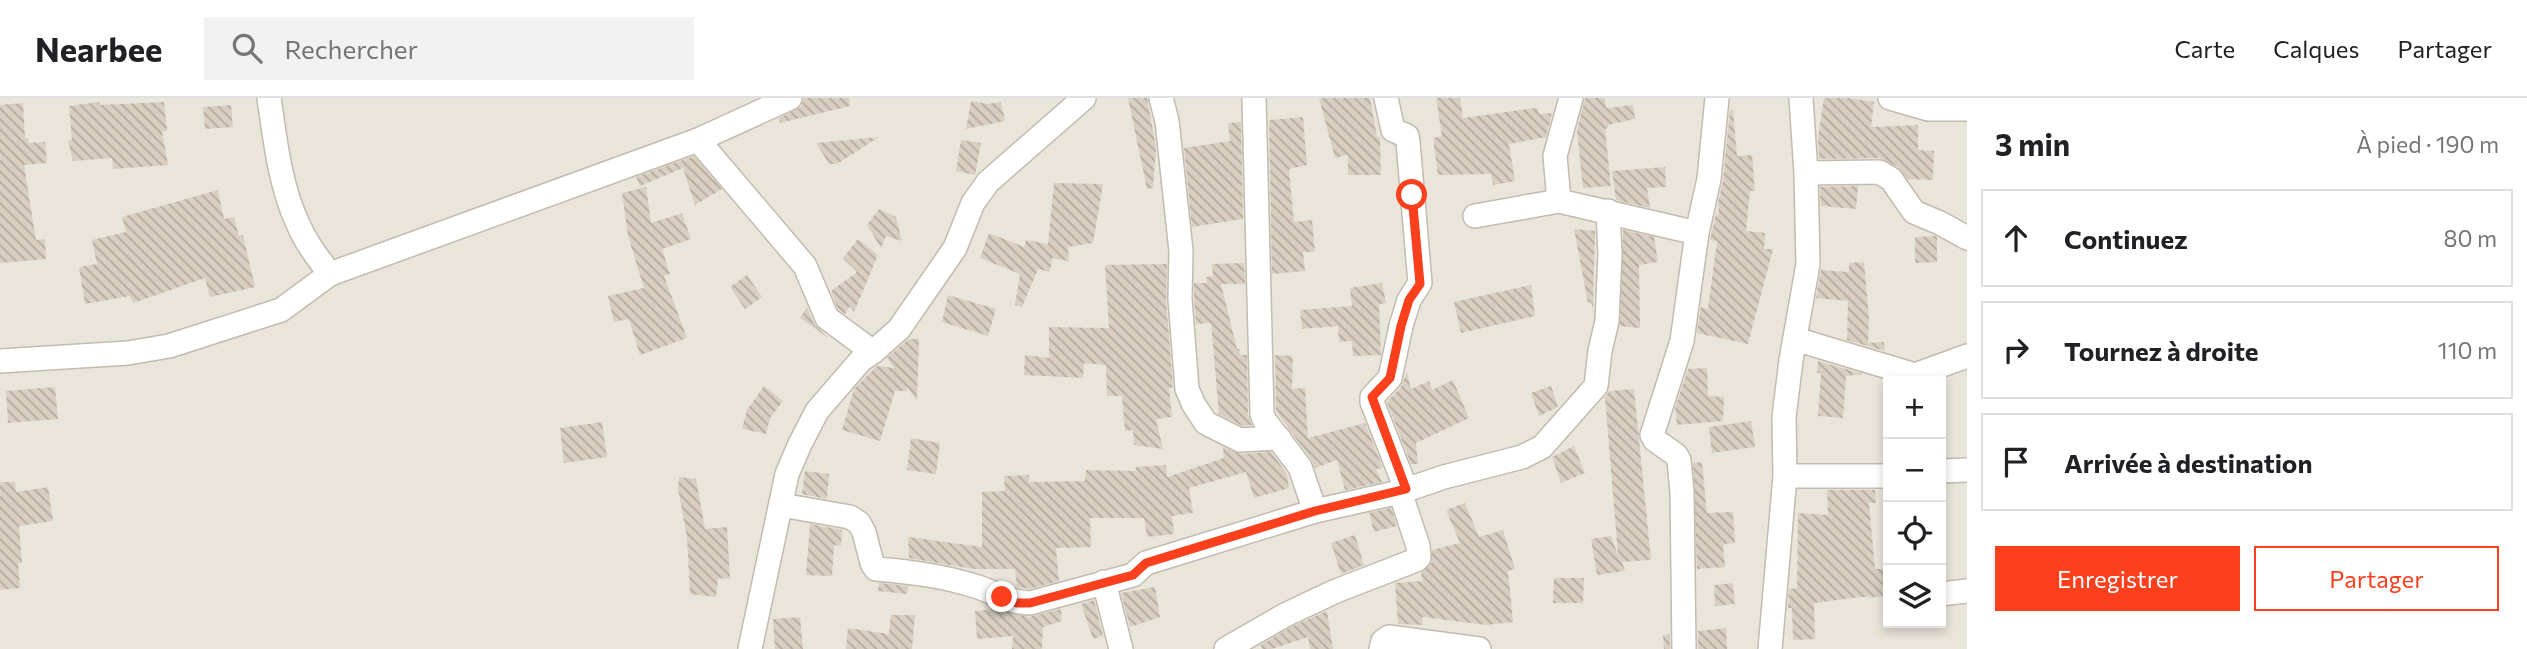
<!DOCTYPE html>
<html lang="fr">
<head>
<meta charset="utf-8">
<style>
  :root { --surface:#fff; --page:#f2f2f2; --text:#202124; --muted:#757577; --line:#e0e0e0; --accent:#fc3f1d }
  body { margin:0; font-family:Commissioner,sans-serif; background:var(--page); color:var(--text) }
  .controls { position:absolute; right:21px; bottom:21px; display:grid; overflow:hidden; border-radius:0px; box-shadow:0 4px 10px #0003 }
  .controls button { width:63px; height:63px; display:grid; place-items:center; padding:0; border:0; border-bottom:2px solid var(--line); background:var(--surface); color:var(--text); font:35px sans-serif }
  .stop { position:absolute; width:21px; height:21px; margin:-16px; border:5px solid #fc3f1d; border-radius:50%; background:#fff }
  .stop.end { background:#fc3f1d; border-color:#fff; box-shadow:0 2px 7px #0008 }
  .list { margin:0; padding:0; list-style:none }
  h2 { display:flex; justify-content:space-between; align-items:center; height:91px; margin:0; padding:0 28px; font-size:30px }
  h2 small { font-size:23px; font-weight:400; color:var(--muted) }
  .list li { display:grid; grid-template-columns:46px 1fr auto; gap:21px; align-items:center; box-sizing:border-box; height:98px; margin:0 14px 14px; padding:0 14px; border:2px solid var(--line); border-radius:0px }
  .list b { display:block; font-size:26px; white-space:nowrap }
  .list em { font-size:23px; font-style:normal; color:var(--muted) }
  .actions { display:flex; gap:14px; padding:21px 28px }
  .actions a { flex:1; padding:16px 0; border:2px solid var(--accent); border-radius:0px; text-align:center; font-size:24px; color:var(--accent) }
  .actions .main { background:var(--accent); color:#fff }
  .icon { flex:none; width:38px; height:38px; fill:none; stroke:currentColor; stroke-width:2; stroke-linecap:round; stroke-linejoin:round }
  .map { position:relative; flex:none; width:1967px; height:551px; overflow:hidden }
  header { display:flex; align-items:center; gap:42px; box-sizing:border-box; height:98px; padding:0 35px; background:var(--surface); border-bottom:2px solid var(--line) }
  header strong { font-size:33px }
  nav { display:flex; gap:38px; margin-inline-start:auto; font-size:24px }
  .search { width:490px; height:63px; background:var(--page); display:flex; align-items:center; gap:18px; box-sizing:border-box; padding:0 24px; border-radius:0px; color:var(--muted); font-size:26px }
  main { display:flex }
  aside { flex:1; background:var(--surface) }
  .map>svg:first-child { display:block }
  .residential { fill:#eae5da; fill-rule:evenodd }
  .building { fill:url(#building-back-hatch) }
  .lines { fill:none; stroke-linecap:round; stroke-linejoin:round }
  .street-casing { stroke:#c2bbae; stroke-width:26 }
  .street { stroke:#fff; stroke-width:23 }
  .route { stroke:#fc3f1d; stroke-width:9 }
</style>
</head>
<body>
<header>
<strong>Nearbee</strong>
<div class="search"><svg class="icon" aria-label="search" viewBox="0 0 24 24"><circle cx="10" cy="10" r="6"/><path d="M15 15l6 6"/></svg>Rechercher</div>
<nav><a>Carte</a><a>Calques</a><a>Partager</a></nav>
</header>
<main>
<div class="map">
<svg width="1967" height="551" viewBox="0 0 1967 551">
  <defs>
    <pattern id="building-back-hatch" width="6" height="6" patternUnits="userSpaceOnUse" patternTransform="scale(1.75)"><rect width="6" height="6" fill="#d8cfc1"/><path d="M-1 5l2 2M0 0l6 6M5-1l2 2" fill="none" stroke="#b1aa9e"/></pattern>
  </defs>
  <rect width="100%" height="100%" fill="#f6f3ec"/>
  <path class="residential" d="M0 0H1967V551H0ZM1888 283H1941V525H1888Z"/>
  <g class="building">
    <path d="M804 0H849L850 8 780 25 779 20 801 9Z"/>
    <path d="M1128 0H1147L1156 50 1153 90 1147 91Z"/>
    <path d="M1319 0H1370L1377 39H1380L1381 77H1348V57L1335 60Z"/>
    <path d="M1436 0H1460L1463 20 1535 10H1538L1539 16 1552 15 1546 39 1509 46 1515 83 1493 87 1491 76 1438 77 1433 40 1442 38Z"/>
    <path d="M1585 0H1605L1606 10 1633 7 1635 21 1608 27V30L1605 31 1611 88 1583 90 1577 33Z"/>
    <path d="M1824 0H1848L1874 4 1871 29 1918 27V52L1934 53 1933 82 1908 81 1898 69 1880 60 1819 61 1818 40Z"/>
    <path d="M971 3 987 6 1001 4 1005 23 966 31Z"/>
    <path d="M99 4 100 7 164 4 167 33H162L168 67 113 71 112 60 73 63 68 42H72L69 8Z"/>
    <path d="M23 5 25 40H28L29 45 45 44 47 65 24 67 36 142 45 141 46 161 0 165V7Z"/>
    <path d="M231 7 233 29 205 31 203 9Z"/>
    <path d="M1730 12H1733L1737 58 1752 57 1755 93H1750L1746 133 1765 135 1764 151H1773L1748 246 1697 235 1701 209 1708 211 1717 143 1710 142 1716 116 1719 117 1718 105 1723 83Z"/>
    <path d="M1303 19 1307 67 1289 71 1294 124 1312 122 1315 154H1303L1305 173 1272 176 1269 22Z"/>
    <path d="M1241 24 1243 121 1192 129 1184 50 1230 43 1228 25Z"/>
    <path d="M879 39 837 66H829L816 45Z"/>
    <path d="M961 42 981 45 975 77 956 73Z"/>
    <path d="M694 58 722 91 695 107 683 70 640 88 636 79Z"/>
    <path d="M1665 69 1666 89 1647 90 1650 110 1616 102 1612 73Z"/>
    <path d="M1054 85 1103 86 1093 145 1068 149 1069 163 1052 160 1050 174 1038 171 1022 209 1015 207 1020 176 980 160 989 135 1024 149 1026 142 1048 146Z"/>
    <path d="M1858 88 1856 111 1821 108 1820 89Z"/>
    <path d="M646 89 651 125 682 115 691 141 662 151 670 176 664 178 687 240 640 257 629 221 614 224 608 198 644 190 628 138 622 95Z"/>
    <path d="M218 92 224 121 234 119 239 138 243 137 255 189 210 199 205 180 133 205 130 198 85 206 79 169 97 166 92 142 126 134 122 119Z"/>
    <path d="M879 111 896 119 902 143 886 138 881 150 867 127Z"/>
    <path d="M1574 131 1595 133 1593 212 1591 204 1588 205Z"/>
    <path d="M1623 132 1654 139 1658 164 1639 167 1640 230 1620 228Z"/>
    <path d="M1935 138 1937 139V164L1915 165V139Z"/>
    <path d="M858 141 878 157 854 214 850 208 845 216 838 211 831 193 857 174 843 160Z"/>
    <path d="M1864 164 1869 219 1868 245 1884 244 1885 253 1847 242 1848 203 1816 200 1821 172 1849 174V165Z"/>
    <path d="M1244 165 1245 186H1221L1237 251H1239L1240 257H1247L1248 316 1252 327 1243 328 1219 316 1211 225 1196 226 1194 201V185H1207L1206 179 1213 178 1212 166Z"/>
    <path d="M1167 166 1166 202 1173 289 1169 290 1172 319 1156 321 1163 351 1134 347 1133 332 1125 333 1122 298H1107L1106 267 1084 265 1083 280 1024 277 1025 257 1049 260V229L1109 230 1105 167Z"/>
    <path d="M747 177 762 199 745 211 730 189Z"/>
    <path d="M1382 185 1386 205 1379 206 1381 257 1353 258 1352 243 1339 244 1338 228 1302 231 1300 212 1352 208 1350 190Z"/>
    <path d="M1531 187 1535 218 1461 235 1454 204Z"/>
    <path d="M948 197 996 211 988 238 942 224Z"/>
    <path d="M807 209 814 226 828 240 800 220Z"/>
    <path d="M909 241H919L917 303 907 289V293H895L880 343 842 332 854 291 877 268 894 270 887 260Z"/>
    <path d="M1275 257 1293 258 1292 291 1305 290 1308 340 1365 325 1383 370 1376 371 1382 384 1345 392 1337 362 1315 370 1311 361 1276 313Z"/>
    <path d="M1818 263 1863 276 1846 278 1843 320 1818 318 1821 275H1817Z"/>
    <path d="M1707 270 1708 298 1724 299 1723 323 1677 327 1675 310 1688 271Z"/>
    <path d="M1407 274 1411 291 1429 283 1432 292 1453 282 1469 320 1416 345 1418 366H1411L1387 304 1401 289Z"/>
    <path d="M764 288 783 303 770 320 766 336 742 331 747 312Z"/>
    <path d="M1551 288 1558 309 1539 318 1531 295Z"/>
    <path d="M55 289 58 321 8 325 6 293Z"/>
    <path d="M1634 291 1651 462 1622 464 1625 473 1597 477 1591 441 1611 438 1618 457 1605 299 1609 293Z"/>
    <path d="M1751 323 1755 349 1712 355 1709 329Z"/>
    <path d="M602 324 607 359 564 365 560 330Z"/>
    <path d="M911 340 940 345 936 376 907 372Z"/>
    <path d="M1574 348 1585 375 1561 385 1552 359Z"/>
    <path d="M1223 349 1240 356 1271 354 1287 376 1289 390 1254 400 1246 374 1189 390 1193 415 1172 418 1174 436 1147 439 1144 420H1090L1091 449 1056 450 1059 483 1029 491 1017 489 1015 471H974L909 460 908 439 982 449V394L1005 393 1004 378 1029 377V384L1085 383 1086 372 1136 373V369L1166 367 1167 379 1224 360Z"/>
    <path d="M1702 364 1707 415 1733 414 1735 445 1723 446 1725 469 1697 471 1693 365Z"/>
    <path d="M805 373 829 376 827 401 802 396Z"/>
    <path d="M679 379 696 381 705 431 727 429 730 481 718 480 716 499 690 496 687 439 678 391Z"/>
    <path d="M0 384H15L16 394 48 389 53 423 19 428 22 465H18L20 490 0 492Z"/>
    <path d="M1827 392H1875L1876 405H1869L1875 471H1884V499H1861L1814 505 1815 541 1793 542 1792 510H1788L1789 491 1797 490 1798 415 1828 417Z"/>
    <path d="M1465 405 1479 439 1503 432 1515 471 1508 473 1513 524 1487 527 1422 519 1423 527 1398 526 1395 485 1423 483 1421 475 1432 464V452L1460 445 1446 412Z"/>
    <path d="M1391 410 1397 428 1374 434 1369 415Z"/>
    <path d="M810 426 842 432 841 448 834 447 832 478 806 477Z"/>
    <path d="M1355 437 1364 467 1341 476 1331 445Z"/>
    <path d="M1554 480H1584L1583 505H1553Z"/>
    <path d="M879 485 908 488 907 496 878 493Z"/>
    <path d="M1733 485 1735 506 1715 508 1714 487Z"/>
    <path d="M1155 489 1160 519 1130 529 1121 495Z"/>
    <path d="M1094 502 1103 538 1093 541 1081 506Z"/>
    <path d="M996 511 1029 519 1061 511 1062 523 1043 529 1042 551H1012L1013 538 977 541 975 513Z"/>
    <path d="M1327 513 1333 551H1310L1308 539 1272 551H1262L1261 547 1291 529Z"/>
    <path d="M891 517H915L912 551H846L848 530 889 536Z"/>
    <path d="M800 519 803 551H775L773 521Z"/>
    <path d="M1726 530 1727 551H1698V533Z"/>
    <path d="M1670 536V551H1664L1663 537Z"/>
  </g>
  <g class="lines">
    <g class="street-casing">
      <g id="street">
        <path d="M269 0C275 41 280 88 298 126 306 145 318 160 330 176"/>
        <path d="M1161 0 1167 23 1181 153 1180 201 1187 291 1194 307 1206 325 1240 342 1279 340"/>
        <path d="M1254 0 1262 316 1265 323 1300 369 1315 413"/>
        <path d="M1386 0 1393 32 1407 38 1408 44 1420 185 1409 202 1401 228 1390 280 1372 299V304L1406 391"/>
        <path d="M1890 0 1928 11H1967"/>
        <path d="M698 42 805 168 827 220 873 254"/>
        <path d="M1806 75 1879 74 1891 81 1914 114 1940 125 1967 140"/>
        <path d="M1559 103 1555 58 1571 0"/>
        <path d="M1475 118 1559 103 1697 135"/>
        <path d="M1795 241 1915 277 1967 258"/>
        <path d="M0 263 128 255 169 248 281 212 330 176 698 42 790 0"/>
        <path d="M1941 373 1967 372"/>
        <path d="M1785 378H1888"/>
        <path d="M781 407 850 419 859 425 864 434 872 465 876 471C912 474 944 478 978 489 996 495 1011 505 1030 505L1133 477 1146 465 1315 413 1400 394 1444 379 1522 359 1542 349 1596 288 1600 253 1607 223 1610 156 1608 113"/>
        <path d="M1104 484 1121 551"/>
        <path d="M1941 496 1967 493"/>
        <path d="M750 551 787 376 800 346 817 313 861 262 873 254 899 231 955 150 973 105 988 84 1084 0"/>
        <path d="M1226 551 1285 517 1336 493 1416 462 1419 459 1418 448 1400 394"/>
        <path d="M1381 551 1383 543 1389 539 1479 551"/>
        <path d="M1684 551 1682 394 1679 362 1676 357 1655 342 1652 337 1682 243 1697 135 1709 81 1717 0"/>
        <path d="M1770 551 1785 378 1784 319 1791 262 1808 166 1806 75 1801 0"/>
      </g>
    </g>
    <use href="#street" class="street"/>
  </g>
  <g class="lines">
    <path class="route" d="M1002 499 1017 505H1030L1133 477 1146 465 1315 413 1406 391 1372 299 1390 280 1401 228 1409 202 1420 186 1412 97"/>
  </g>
</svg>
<div class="controls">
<button>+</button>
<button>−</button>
<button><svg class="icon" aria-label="locate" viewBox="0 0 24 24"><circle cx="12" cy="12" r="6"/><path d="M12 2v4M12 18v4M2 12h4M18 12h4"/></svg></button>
<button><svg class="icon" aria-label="layers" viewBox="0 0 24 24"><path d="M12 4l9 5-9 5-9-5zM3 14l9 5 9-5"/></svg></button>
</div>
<div class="stop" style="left:1412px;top:97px"></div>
<div class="stop end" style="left:1002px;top:499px"></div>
</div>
<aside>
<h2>3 min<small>À pied · 190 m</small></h2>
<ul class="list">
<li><svg class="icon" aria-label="ahead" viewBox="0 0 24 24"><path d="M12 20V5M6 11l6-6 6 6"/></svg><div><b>Continuez</b></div><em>80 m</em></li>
<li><svg class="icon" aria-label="right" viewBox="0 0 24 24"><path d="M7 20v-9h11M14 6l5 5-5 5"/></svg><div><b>Tournez à droite</b></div><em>110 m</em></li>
<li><svg class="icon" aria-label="arrive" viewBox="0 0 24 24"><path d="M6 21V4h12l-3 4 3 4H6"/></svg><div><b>Arrivée à destination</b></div></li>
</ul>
<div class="actions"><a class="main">Enregistrer</a><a>Partager</a></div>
</aside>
</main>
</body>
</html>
